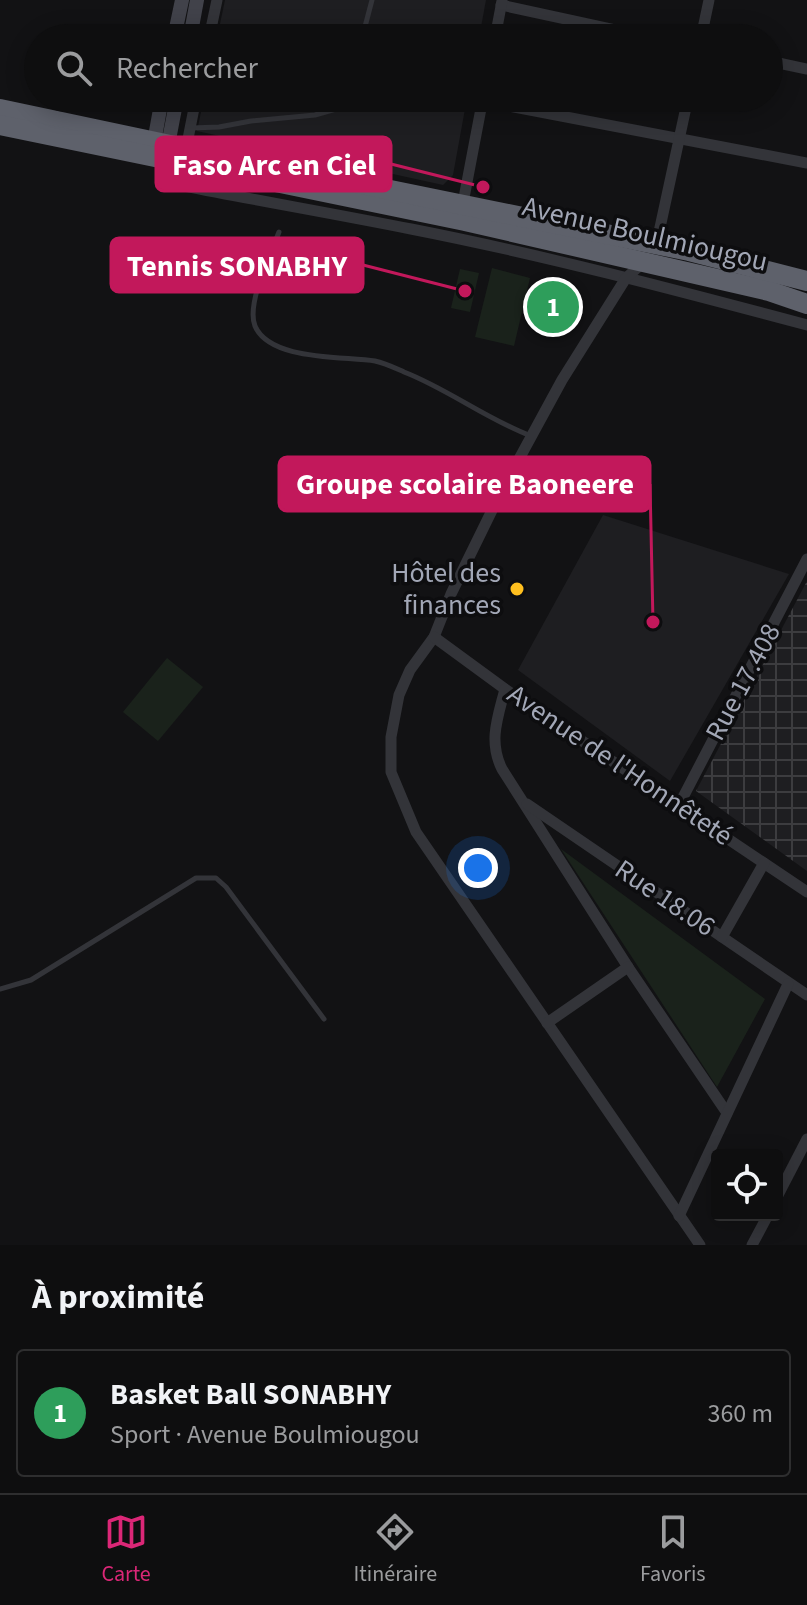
<!DOCTYPE html>
<html lang="fr">
<head>
<meta charset="utf-8">
<style>
  :root { --surface:#0e0e0f; --page:#171718; --text:#f1f3f6; --muted:#9b9c9e; --line:#2e2e2f; --accent:#db2777 }
  body { margin:0; font-family:"Source Sans 3",sans-serif; background:var(--page); color:var(--text) }
  .controls { position:absolute; right:24px; bottom:24px; display:grid; overflow:hidden; border-radius:8px; box-shadow:0 4px 20px #0003 }
  .controls button { width:72px; height:72px; display:grid; place-items:center; padding:0; border:0; border-bottom:2px solid var(--line); background:var(--surface); color:var(--text); font:40px sans-serif }
  .you { position:absolute; left:478px; top:868px; width:28px; height:28px; margin:-20px; border:6px solid #fff; border-radius:50%; background:#1a73e8; box-shadow:0 0 0 12px #1a73e833 }
  .badge { display:grid; place-items:center; width:52px; height:52px; border-radius:50%; background:var(--accent); color:#fff; font-size:26px; font-weight:700 }
  .pin { position:absolute; translate:-50% -50%; border:4px solid #fff; box-shadow:0 2px 8px #0006 }
  .list { margin:0; padding:0; list-style:none }
  h2 { display:flex; justify-content:space-between; align-items:center; height:104px; margin:0; padding:0 32px; font-size:34px }
  h2 small { font-size:26px; font-weight:400; color:var(--muted) }
  .list li { display:grid; grid-template-columns:52px 1fr auto; gap:24px; align-items:center; box-sizing:border-box; height:128px; margin:0 16px 16px; padding:0 16px; border:2px solid var(--line); border-radius:8px }
  .list b { display:block; font-size:30px; white-space:nowrap }
  .list p { margin:0; font-size:26px; white-space:nowrap; color:var(--muted) }
  .list em { font-size:26px; font-style:normal; color:var(--muted) }
  .icon { flex:none; width:44px; height:44px; fill:none; stroke:currentColor; stroke-width:2; stroke-linecap:round; stroke-linejoin:round }
  .map { position:relative; flex:none; width:807px; height:1245px; overflow:hidden }
  .search { position:absolute; background:var(--surface); box-shadow:0 4px 20px #0003; left:24px; right:24px; top:24px; height:88px; display:flex; align-items:center; gap:20px; box-sizing:border-box; padding:0 28px; border-radius:44px; color:var(--muted); font-size:30px }
  .sheet { height:248px; background:var(--surface) }
  nav { display:flex; justify-content:space-around; align-items:center; box-sizing:border-box; height:112px; border-top:2px solid var(--line); background:var(--surface); font-size:22px; color:var(--muted) }
  nav a { display:grid; justify-items:center; gap:4px }
  nav .on { color:var(--accent) }
  .map>svg:first-child { display:block }
  .built { fill:#1e1e21 }
  .industrial { fill:url(#industrial-grid) }
  .green { fill:#1a221b }
  .lines { fill:none; stroke-linecap:round; stroke-linejoin:round }
  .lane { stroke:#333439; stroke-width:5 }
  .street { stroke:#333439; stroke-width:11 }
  .secondary { stroke:#41424a; stroke-width:14 }
  .highway { stroke:#5e616b; stroke-width:20 }
  .poi-dot { fill:#ffbf1f; stroke:#0d0d0f; stroke-width:3 }
  .labels { text-anchor:middle; dominant-baseline:central; stroke-width:7; stroke-linejoin:round; paint-order:stroke }
  .street-label { font-size:28px; fill:#a2a7b6; stroke:#0d0d0f }
  .poi-label { font-size:28px; fill:#a2a7b6; stroke:#0d0d0f; text-anchor:end }
  .leader { fill:none; stroke:#c2185b; stroke-width:3 }
  .callout-dot { fill:#c2185b; stroke:#0d0d0f; stroke-width:3 }
  .callout { fill:#c2185b; stroke:#c2185b; stroke-width:3 }
  .callout-label { font-size:30px; text-anchor:middle; font-weight:bold; fill:#fff }
</style>
</head>
<body>
<div class="map">
<svg width="807" height="1245" viewBox="0 0 807 1245">
  <defs>
    <pattern id="industrial-grid" width="8" height="8" patternUnits="userSpaceOnUse" patternTransform="scale(2)"><rect width="8" height="8" fill="#1e1e21"/><path d="M0 4h8M4 0v8" fill="none" stroke="#3c3c3f"/></pattern>
  </defs>
  <rect width="100%" height="100%" fill="#121214"/>
  <g class="built">
    <path d="M225 0H486L479 38H217Z"/>
    <path d="M204 98H467L453 175 443 185 197 131Z"/>
    <path d="M603 515 789 574 670 781 518 670Z"/>
  </g>
  <path class="industrial" d="M807 581V871L696 791Z"/>
  <g class="green">
    <path d="M492 268 530 278 514 346 475 337Z"/>
    <path d="M460 269 479 273 470 312 451 308Z"/>
    <path d="M546 283 571 289 560 332 535 326Z"/>
    <path d="M167 658 203 687 158 741 123 712Z"/>
    <path d="M561 849 765 999 717 1087Z"/>
  </g>
  <g class="lines">
    <g class="lane">
      <path d="M362 38 372 0"/>
      <path d="M191 128 219 127 251 121 315 115 336 109 345 98"/>
      <path d="M279 232C271 253 246 304 255 326 270 361 344 356 375 361 385 363 395 368 404 372 448 389 486 419 531 436"/>
      <path d="M0 989 31 980 196 878H216L226 887 324 1019"/>
    </g>
    <g class="street">
      <path d="M501 5 653 38"/>
      <path d="M209 38 217 0"/>
      <path d="M495 38 502 1"/>
      <path d="M701 38 709 0"/>
      <path d="M769 61 807 69"/>
      <path d="M482 101 807 163"/>
      <path d="M186 149 196 98"/>
      <path d="M169 159 180 182 184 186C260 201 336 214 411 229 544 255 676 290 807 325"/>
      <path d="M463 203 483 98"/>
      <path d="M656 246 688 98"/>
      <path d="M646 260 626 278 562 380 501 492 451 594 434 637 410 670 399 695 391 737V772L416 832 700 1245"/>
      <path d="M434 637 505 689 807 892"/>
      <path d="M505 689C498 717 488 741 502 769L628 967 727 1113"/>
      <path d="M527 804 807 995"/>
      <path d="M679 805 807 559"/>
      <path d="M722 937 764 863"/>
      <path d="M547 1023 628 967"/>
      <path d="M777 1197 807 1139"/>
      <path d="M679 1216 788 984"/>
      <path d="M752 1245 768 1215"/>
    </g>
    <g class="secondary">
      <path d="M174 38 182 0"/>
      <path d="M190 38 197 0"/>
      <path d="M153 148 162 98"/>
      <path d="M168 153V145L177 98"/>
    </g>
    <g class="highway">
      <path d="M0 109 189 149"/>
      <path d="M0 125 465 221 769 291 807 304"/>
      <path d="M224 156 689 251 807 281"/>
    </g>
  </g>
  <circle class="poi-dot" cx="517" cy="589" r="8"/>
  <g class="labels">
    <g class="street-label">
      <text transform="translate(645 234) rotate(13)">Avenue Boulmiougou</text>
      <text transform="translate(743 682) rotate(-62)">Rue 17.408</text>
      <text transform="translate(620 765) rotate(34)">Avenue de l'Honnêteté</text>
      <text transform="translate(665 898) rotate(34)">Rue 18.06</text>
    </g>
    <g class="poi-label">
      <text x="501" y="573">Hôtel des<tspan x="501" dy="32">finances</tspan></text>
    </g>
  </g>
  <path class="leader" d="M483 187L391 164M465 291L363 265M653 622L650 484"/>
  <g class="callout-dot">
    <circle cx="483" cy="187" r="8"/>
    <circle cx="465" cy="291" r="8"/>
    <circle cx="653" cy="622" r="8"/>
  </g>
  <g class="callout">
    <rect x="156" y="137" width="235" height="54" rx="8"/>
    <rect x="111" y="238" width="252" height="54" rx="8"/>
    <rect x="279" y="457" width="371" height="54" rx="8"/>
  </g>
  <g class="callout-label">
    <text x="274" y="175">Faso Arc en Ciel</text>
    <text x="237" y="276">Tennis SONABHY</text>
    <text x="465" y="494">Groupe scolaire Baoneere</text>
  </g>
</svg>
<div class="controls">
<button><svg class="icon" aria-label="locate" viewBox="0 0 24 24"><circle cx="12" cy="12" r="6"/><path d="M12 2v4M12 18v4M2 12h4M18 12h4"/></svg></button>
</div>
<div class="you"></div>
<div class="pin badge" style="left:553px;top:307px;background:#2e9e5b">1</div>
<div class="search"><svg class="icon" aria-label="search" viewBox="0 0 24 24"><circle cx="10" cy="10" r="6"/><path d="M15 15l6 6"/></svg>Rechercher</div>
</div>
<section class="sheet">
<h2>À proximité<small></small></h2>
<ul class="list">
<li><span class="badge" style="background:#2e9e5b">1</span><div><b>Basket Ball SONABHY</b><p>Sport · Avenue Boulmiougou</p></div><em>360 m</em></li>
</ul>
</section>
<nav>
<a class="on"><svg class="icon" aria-label="map" viewBox="0 0 24 24"><path d="M3 6l6-2 6 2 6-2v14l-6 2-6-2-6 2zM9 4v14M15 6v14"/></svg>Carte</a>
<a><svg class="icon" aria-label="directions" viewBox="0 0 24 24"><path d="M12 3l9 9-9 9-9-9zM9 14v-3h6M13 9l2 2-2 2"/></svg>Itinéraire</a>
<a><svg class="icon" aria-label="saved" viewBox="0 0 24 24"><path d="M7 4h10v16l-5-4-5 4z"/></svg>Favoris</a>
</nav>
</body>
</html>
